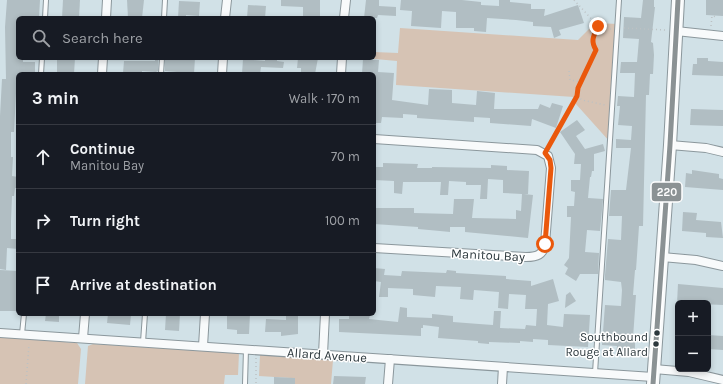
<!DOCTYPE html>
<html lang="en">
<head>
<meta charset="utf-8">
<style>
  :root { --surface:#171b24; --page:#20242c; --text:#f1f3f6; --muted:#9ea1a6; --line:#363941 }
  body { margin:0; font-family:Karla,sans-serif; background:var(--page); color:var(--text) }
  .controls { position:absolute; right:12px; bottom:12px; display:grid; overflow:hidden; border-radius:6px; box-shadow:0 2px 6px #0003 }
  .controls button { width:36px; height:36px; display:grid; place-items:center; padding:0; border:0; border-bottom:1px solid var(--line); background:var(--surface); color:var(--text); font:20px sans-serif }
  .stop { position:absolute; width:12px; height:12px; margin:-9px; border:3px solid #ea580c; border-radius:50%; background:#fff }
  .stop.end { background:#ea580c; border-color:#fff; box-shadow:0 1px 4px #0008 }
  .list { margin:0; padding:0; list-style:none }
  h2 { display:flex; justify-content:space-between; align-items:center; height:52px; margin:0; padding:0 16px; font-size:17px }
  h2 small { font-size:13px; font-weight:400; color:var(--muted) }
  .list li { display:grid; grid-template-columns:26px 1fr auto; gap:12px; align-items:center; box-sizing:border-box; height:64px; padding:0 16px; border-top:1px solid var(--line) }
  .list b { display:block; font-size:15px; white-space:nowrap }
  .list p { margin:0; font-size:13px; white-space:nowrap; color:var(--muted) }
  .list em { font-size:13px; font-style:normal; color:var(--muted) }
  .icon { flex:none; width:22px; height:22px; fill:none; stroke:currentColor; stroke-width:2; stroke-linecap:round; stroke-linejoin:round }
  .map { position:relative; flex:none; width:723px; height:384px; overflow:hidden }
  .search { position:absolute; background:var(--surface); box-shadow:0 2px 6px #0003; left:16px; top:16px; width:360px; height:44px; display:flex; align-items:center; gap:10px; box-sizing:border-box; padding:0 14px; border-radius:6px; color:var(--muted); font-size:15px }
  .panel { position:absolute; background:var(--surface); box-shadow:0 2px 6px #0003; left:16px; top:72px; width:360px; height:244px; border-radius:6px }
  .map>svg:first-child { display:block }
  .green { fill:#d6c3b4 }
  .building { fill:#b1bec3 }
  .lines { fill:none; stroke-linecap:round; stroke-linejoin:round }
  .lane-casing { stroke:#8b979c; stroke-width:6 }
  .street-casing { stroke:#8b979c; stroke-width:10 }
  .secondary-casing { stroke:#8b979c; stroke-width:14 }
  .path { stroke:#bcc1c3; stroke-width:1.5; stroke-dasharray:1 3; stroke-linecap:butt }
  .lane { stroke:#f8fafb; stroke-width:4 }
  .street { stroke:#f8fafb; stroke-width:8 }
  .secondary { stroke:#f8fafb; stroke-width:12 }
  .bus-1-casing { stroke:#fff; stroke-width:8 }
  .bus-1 { stroke:#8b9294; stroke-width:5 }
  .route { stroke:#ea580c; stroke-width:5 }
  .bus-dot { fill:#2c383d; stroke:#fff; stroke-width:1.5 }
  .labels { text-anchor:middle; dominant-baseline:central; stroke-width:3; stroke-linejoin:round; paint-order:stroke }
  .bus-label { font-size:12px; fill:#2c383d; stroke:#fff; text-anchor:end }
  .street-label { font-size:13px; fill:#2c383d; stroke:#fff }
  .line-badge { stroke:#fff; stroke-width:1.5 }
  .badge-label { font-size:11px; text-anchor:middle; font-weight:bold; fill:#fff }
</style>
</head>
<body>
<div class="map">
<svg width="723" height="384" viewBox="0 0 723 384">
  <rect width="100%" height="100%" fill="#d1e1e7"/>
  <g class="green">
    <path d="M595 23 618 24 610 142 575 103 574 97 396 85 397 61 364 58H374V52L398 53 400 28 578 40Z"/>
    <path d="M0 337 77 343 81 349 78 384H0Z"/>
    <path d="M93 344 239 353 238 375H225L224 384H85L88 346Z"/>
    <path d="M260 355 333 360 331 384H291V378L259 376Z"/>
  </g>
  <g class="building">
    <path d="M7 0H40L39 18H18V58H23V62H35V74H17L14 132H11V157H13L12 176 18 177V188H15L14 196H12L11 221V239H18V249L7 248 6 270 0 269V116L2 79H6L5 27Z"/>
    <path d="M63 0H80L79 18H62Z"/>
    <path d="M127 0H144L142 18H128Z"/>
    <path d="M281 0H320V18H303V7L281 6Z"/>
    <path d="M366 0H379V6L396 7V16L378 15 377 18H364Z"/>
    <path d="M401 0H462L481 2V5L499 6V0H510V2L531 4V9H545L544 16 578 5 584 23 559 30 561 35 554 38 551 27 533 26V22L516 20 487 18 486 32 474 31V28H456V12L442 11 441 28 411 26 412 11 400 10Z"/>
    <path d="M643 0H654V7H655L651 42 653 43 654 55 653 74H650L649 95H646L643 226H639L636 270H635L633 295H636L633 338H635V349H630L629 356 616 355 617 346 602 345 605 305 621 306 622 290 621 282 605 280V275L608 239 621 240 622 216H609L611 190H626L631 148H616V139L631 140 632 126 618 125 620 106H617L618 96 634 97 635 73H620L621 62H637L639 39 623 38 624 17 641 18Z"/>
    <path d="M706 0H723V16L706 15Z"/>
    <path d="M179 1 200 2 199 16 186 15V18H178Z"/>
    <path d="M248 5 266 6 265 18H247Z"/>
    <path d="M57 58H75L74 74H57Z"/>
    <path d="M155 58H158V71L156 72 142 71V74L123 73 124 61H155Z"/>
    <path d="M165 58H195L194 74H177V72L165 71Z"/>
    <path d="M265 58H277V61L284 62 283 68 261 67 260 74H242L243 59 265 61Z"/>
    <path d="M298 58H318L315 74H301V68H297Z"/>
    <path d="M697 58H708V61L723 62V76L692 75 693 64H697Z"/>
    <path d="M363 59 379 60 378 72 394 73 392 100 428 105 429 89 452 90V103L476 105 477 91 495 93 494 109H538L540 104 550 108 552 103 563 106 556 128 532 119 531 126 490 123V118L474 117V122L417 118V115L403 114V118L382 117 381 123H374V74H362Z"/>
    <path d="M691 109 723 110V126L690 125Z"/>
    <path d="M577 120 585 130 576 136 585 149 603 144 605 151 594 154V171H592L591 177H590L588 198 603 199 600 231 587 230 585 252 599 253 598 274H580L576 281 565 274 568 268 564 265 569 258 571 217H567V206H574L575 192 571 191V180H580L581 164H574L575 154 560 132Z"/>
    <path d="M383 163 418 164 417 168H432V167L491 168V165L507 166V170L529 171 528 194H524L533 195 528 238 465 232V227H450V232L440 231 418 229V227L374 224V208H414V213L453 214 454 199H474L472 218 516 219V210L521 211 522 194 503 193V180L488 179 487 199H480L481 185H466V182L449 181 448 195H440L441 182H403L402 194 394 193V181L374 180V167H383Z"/>
    <path d="M692 170 719 174V178L723 179V190L685 187 686 173 692 174Z"/>
    <path d="M683 212 697 213 696 220 721 222 723 238 706 237V233L682 231Z"/>
    <path d="M374 268 385 269 384 275 401 276 402 271 446 273 447 270 456 271V273L506 276V279L531 281V286L553 279 559 301 548 304 547 325 563 327 564 314 590 315 588 347 548 345V340L533 339V342L520 341V343L489 342V344L478 343V341L438 338 439 327 423 325V328H421V336L339 332V319H349V314L370 315 369 319 398 322 400 307 407 308V317L432 318V314L453 316V322L479 324 493 325 494 311H501L500 328 525 329 526 325 536 326 537 309H525L526 295 509 294 508 309 498 308 499 292 474 290 473 300 460 299 461 287 436 286 435 297 413 295V289L388 288V297H379L381 282 374 281Z"/>
    <path d="M0 270 18 271V311H0Z"/>
    <path d="M678 284 723 288V305L677 303Z"/>
    <path d="M570 292 576 301 565 308 566 295Z"/>
    <path d="M46 314H59V322L45 321Z"/>
    <path d="M108 314H131L130 325 107 323Z"/>
    <path d="M166 314H180L179 331 165 330Z"/>
    <path d="M227 314H250L249 334H237V330L227 329Z"/>
    <path d="M286 314H298V334L281 336V332H265L266 319 286 320Z"/>
    <path d="M708 335 723 336V350L708 349Z"/>
    <path d="M334 376 366 377 365 384H333Z"/>
    <path d="M274 377 295 378V384H274Z"/>
  </g>
  <g class="lines">
    <g class="lane-casing">
      <g id="lane">
        <path d="M45 18 46 0"/>
        <path d="M164 18 165 0"/>
        <path d="M41 74 42 58"/>
        <path d="M161 74 162 58"/>
        <path d="M22 334 24 314"/>
        <path d="M143 342 145 314"/>
        <path d="M595 373 619 0"/>
        <path d="M245 384 246 349"/>
      </g>
    </g>
    <g class="street-casing">
      <g id="street">
        <path d="M106 18 107 0"/>
        <path d="M225 18 227 0"/>
        <path d="M344 18 346 0"/>
        <path d="M676 31 723 36"/>
        <path d="M102 74 103 58"/>
        <path d="M222 74 223 58"/>
        <path d="M341 74 342 58"/>
        <path d="M374 139 537 150 548 156 551 168 545 244C543 255 537 257 526 257L374 248"/>
        <path d="M670 145 706 148 723 152"/>
        <path d="M662 257 696 260 723 266"/>
        <path d="M0 333 653 377"/>
        <path d="M83 338 85 314"/>
        <path d="M203 346 205 314"/>
        <path d="M323 354 325 314"/>
        <path d="M654 369 689 372 723 380"/>
        <path d="M388 384 390 359"/>
        <path d="M502 384 503 367"/>
      </g>
    </g>
    <g class="secondary-casing">
      <path id="secondary" d="M653 384 670 145 678 0"/>
    </g>
    <g class="path">
      <path d="M574 0 598 26 611 29"/>
      <path d="M598 26C594 36 590 40 596 50L578 88 577 96 582 100 605 105"/>
      <path d="M711 26 712 16 717 17"/>
      <path d="M624 28 666 30"/>
      <path d="M569 71 570 80 581 82"/>
      <path d="M549 147 577 96"/>
      <path d="M256 358V384"/>
      <path d="M26 384 29 344"/>
    </g>
    <use href="#lane" class="lane"/>
    <use href="#street" class="street"/>
    <use href="#secondary" class="secondary"/>
    <g class="bus-1-casing">
      <path id="bus-1" d="M653 384 670 145 678 0"/>
    </g>
    <use href="#bus-1" class="bus-1"/>
  </g>
  <g class="lines">
    <path class="route" d="M545 244 551 168 550 160 545 153 577 96 578 88 596 50C590 40 594 36 598 26"/>
  </g>
  <g class="bus-dot">
    <circle cx="657" cy="333" r="3.5"/>
    <circle cx="656" cy="344" r="3.5"/>
  </g>
  <g class="labels">
    <g class="bus-label">
      <text x="648" y="337">Southbound<tspan x="648" dy="15">Rouge at Allard</tspan></text>
    </g>
    <g class="street-label">
      <text transform="translate(488 255) rotate(3)">Manitou Bay</text>
      <text transform="translate(327 355) rotate(4)">Allard Avenue</text>
    </g>
  </g>
  <rect class="line-badge" x="651" y="182" width="31" height="20" rx="4" fill="#8b9294"/>
  <g class="badge-label">
    <text x="667" y="196">220</text>
  </g>
</svg>
<div class="controls">
<button>+</button>
<button>−</button>
</div>
<div class="stop" style="left:545px;top:244px"></div>
<div class="stop end" style="left:598px;top:26px"></div>
<div class="search"><svg class="icon" aria-label="search" viewBox="0 0 24 24"><circle cx="10" cy="10" r="6"/><path d="M15 15l6 6"/></svg>Search here</div>
<section class="panel">
<h2>3 min<small>Walk · 170 m</small></h2>
<ul class="list">
<li><svg class="icon" aria-label="ahead" viewBox="0 0 24 24"><path d="M12 20V5M6 11l6-6 6 6"/></svg><div><b>Continue</b><p>Manitou Bay</p></div><em>70 m</em></li>
<li><svg class="icon" aria-label="right" viewBox="0 0 24 24"><path d="M7 20v-9h11M14 6l5 5-5 5"/></svg><div><b>Turn right</b></div><em>100 m</em></li>
<li><svg class="icon" aria-label="arrive" viewBox="0 0 24 24"><path d="M6 21V4h12l-3 4 3 4H6"/></svg><div><b>Arrive at destination</b></div></li>
</ul>
</section>
</div>
</body>
</html>
